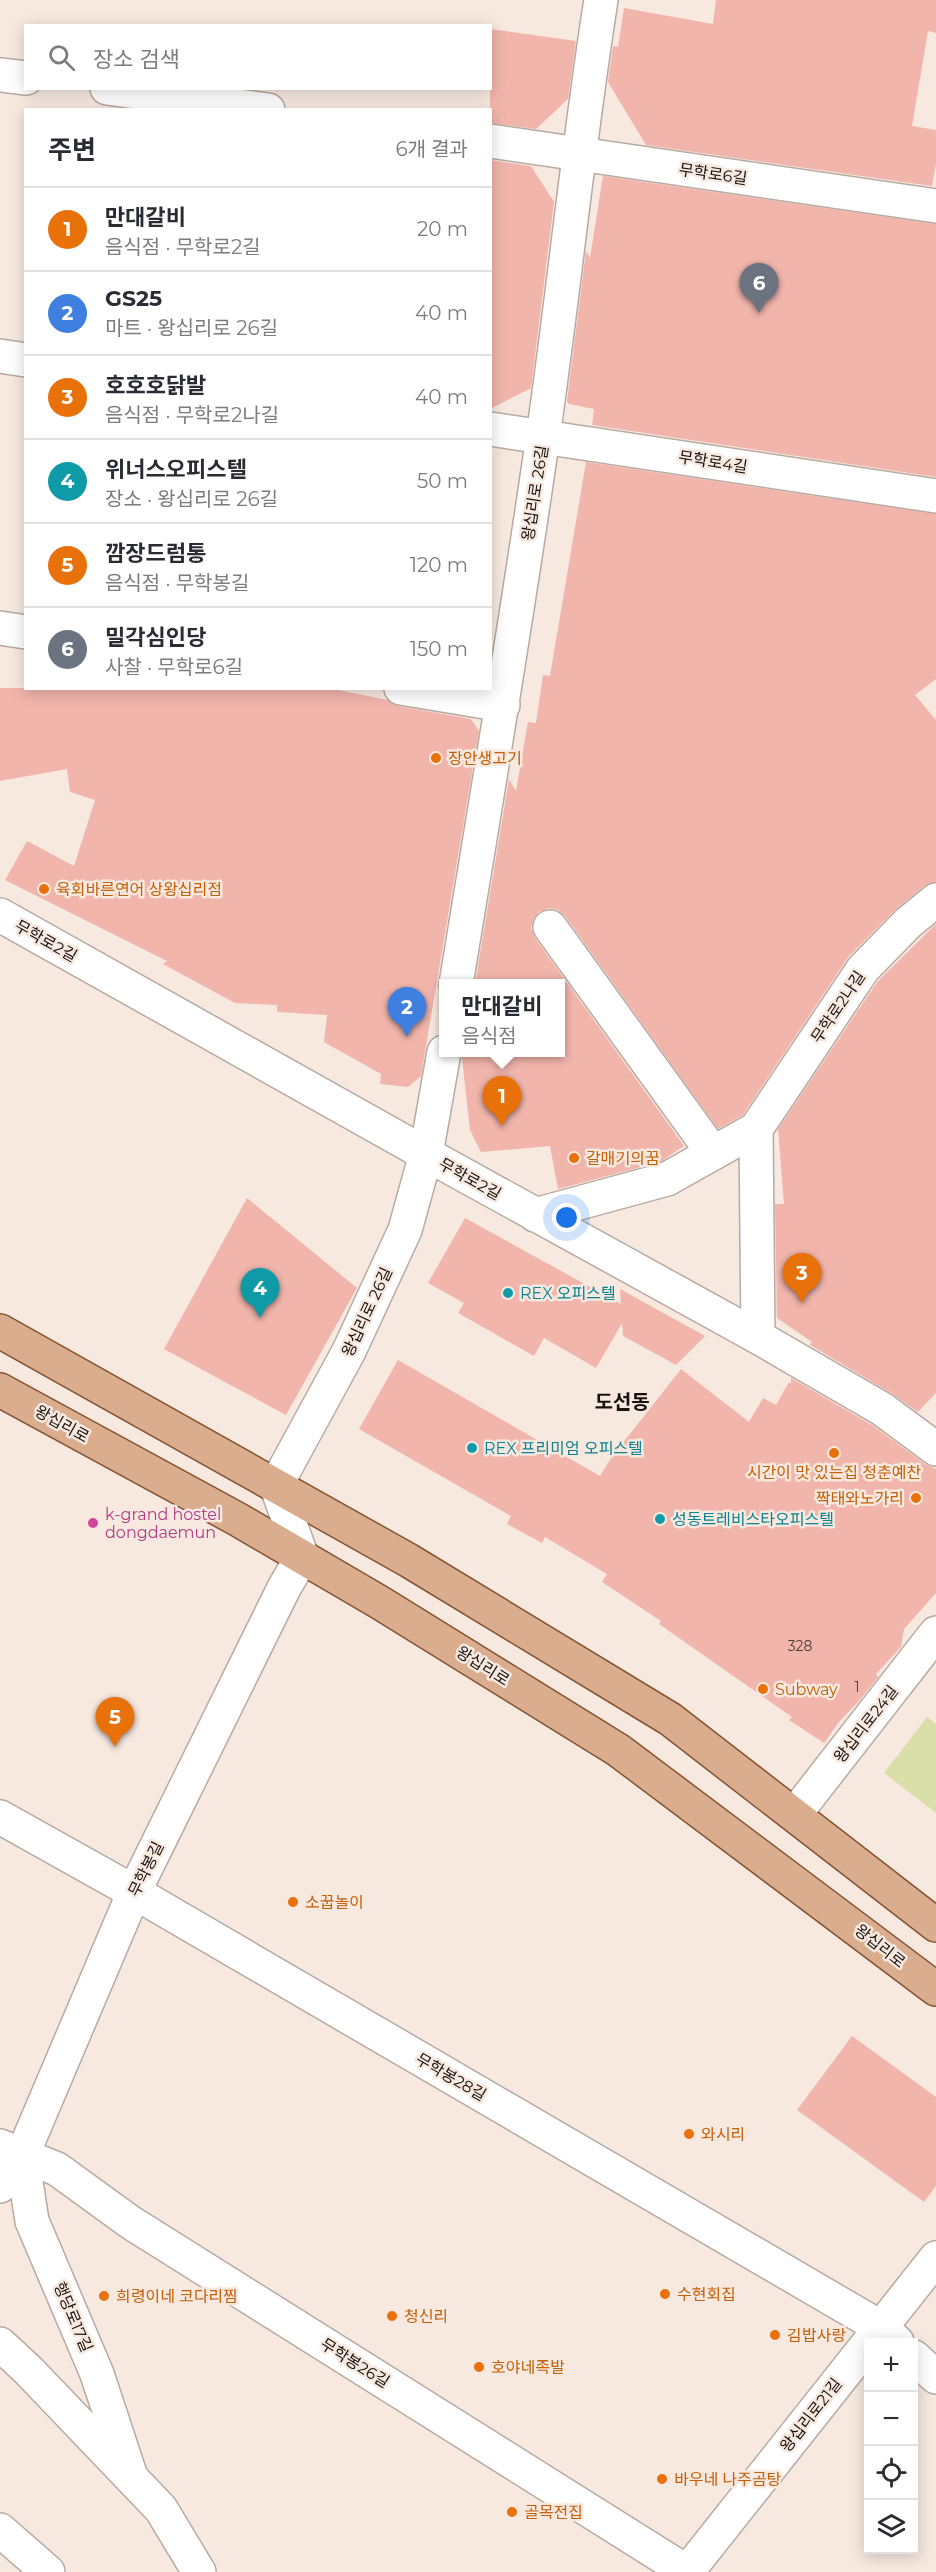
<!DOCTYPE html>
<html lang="ko">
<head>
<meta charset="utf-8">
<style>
  :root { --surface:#fff; --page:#f7f7f7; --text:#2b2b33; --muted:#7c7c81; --line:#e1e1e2; --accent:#0b8043 }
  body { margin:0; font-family:Montserrat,"Noto Sans KR",sans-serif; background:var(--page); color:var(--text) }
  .controls { position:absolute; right:18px; bottom:18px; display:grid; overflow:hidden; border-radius:0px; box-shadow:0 3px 15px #0003 }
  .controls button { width:54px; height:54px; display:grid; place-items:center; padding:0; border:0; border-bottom:2px solid var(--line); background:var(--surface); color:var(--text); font:30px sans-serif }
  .you { position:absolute; left:567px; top:1218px; width:21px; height:21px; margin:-15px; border:4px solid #fff; border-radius:50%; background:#1a73e8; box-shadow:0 0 0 9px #1a73e833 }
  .badge { display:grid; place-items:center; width:39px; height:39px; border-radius:50%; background:var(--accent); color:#fff; font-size:20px; font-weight:700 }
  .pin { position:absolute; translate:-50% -50px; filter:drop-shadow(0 2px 3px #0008) }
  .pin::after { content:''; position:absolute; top:32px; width:21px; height:18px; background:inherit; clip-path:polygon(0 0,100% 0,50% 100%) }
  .popup { position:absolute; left:439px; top:979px; width:126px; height:78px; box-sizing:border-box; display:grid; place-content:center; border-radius:0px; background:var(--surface); filter:drop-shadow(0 2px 4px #0005); font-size:20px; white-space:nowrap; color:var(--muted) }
  .popup b { font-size:22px; color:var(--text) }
  .popup::after { content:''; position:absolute; left:50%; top:100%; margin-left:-12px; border:12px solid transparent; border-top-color:var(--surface) }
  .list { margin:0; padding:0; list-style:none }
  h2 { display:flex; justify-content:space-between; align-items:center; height:78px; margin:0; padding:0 24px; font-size:26px }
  h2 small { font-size:20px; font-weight:400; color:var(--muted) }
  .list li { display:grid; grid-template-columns:39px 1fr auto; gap:18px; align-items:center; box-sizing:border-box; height:84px; padding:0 24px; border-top:2px solid var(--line) }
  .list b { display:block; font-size:22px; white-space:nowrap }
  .list p { margin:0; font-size:20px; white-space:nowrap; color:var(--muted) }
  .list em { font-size:20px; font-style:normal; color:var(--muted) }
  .icon { flex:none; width:33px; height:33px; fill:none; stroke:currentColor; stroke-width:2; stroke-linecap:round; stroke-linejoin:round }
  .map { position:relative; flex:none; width:936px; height:2572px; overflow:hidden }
  .search { position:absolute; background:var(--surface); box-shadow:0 3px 15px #0003; left:24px; top:24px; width:468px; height:66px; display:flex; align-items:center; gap:15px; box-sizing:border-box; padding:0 21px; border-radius:0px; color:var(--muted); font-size:22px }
  .panel { position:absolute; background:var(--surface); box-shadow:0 3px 15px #0003; left:24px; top:108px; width:468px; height:582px; border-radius:0px }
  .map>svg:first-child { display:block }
  .green { fill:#dadfaa }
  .building { fill:#f1b5ac }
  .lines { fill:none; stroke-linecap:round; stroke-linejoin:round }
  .minor-casing { stroke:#b8aaa2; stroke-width:36 }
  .primary-casing { stroke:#865332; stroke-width:36 }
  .minor { stroke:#fff; stroke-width:33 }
  .primary { stroke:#daad8f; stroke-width:33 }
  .food-dot { fill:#e8710a; stroke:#f7e9e0; stroke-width:2 }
  .culture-dot { fill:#0f9aa8; stroke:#f7e9e0; stroke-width:2 }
  .hotel-dot { fill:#d1479c; stroke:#f7e9e0; stroke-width:2 }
  .labels { text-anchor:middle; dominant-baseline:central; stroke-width:5; stroke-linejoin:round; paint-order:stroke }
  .number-label { font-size:14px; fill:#4e3c37 }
  .street-label { font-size:16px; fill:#181310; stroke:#f7e9e0 }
  .food-label { font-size:16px; fill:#c56008; stroke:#f7e9e0; text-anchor:start }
  .culture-label { font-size:16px; fill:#0d838f; stroke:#f7e9e0; text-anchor:start }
  .hotel-label { font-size:16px; fill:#b23c85; stroke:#f7e9e0; text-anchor:start }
  .quarter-label { font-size:20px; font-weight:bold; fill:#181310; stroke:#f7e9e0 }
</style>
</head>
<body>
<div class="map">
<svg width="936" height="2572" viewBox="0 0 936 2572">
  <rect width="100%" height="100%" fill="#f7e9e0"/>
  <path class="green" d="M927 1717 936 1724V1813L884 1773Z"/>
  <g class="building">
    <path d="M716 0H936V33L928 31 912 126 936 130V164L932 186 646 145 608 82 613 46 618 47 624 8 713 24Z"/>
    <path d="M490 29 576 41 568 99 536 129 490 123Z"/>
    <path d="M490 160 531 166 554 202 531 388 490 409Z"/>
    <path d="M603 176 936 224V477L592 425 594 409 569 404 567 401 586 251 590 258Z"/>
    <path d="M586 462 936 514V679L915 695 936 720V882L924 886 896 909 849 956 743 1115 718 1129 565 916 558 910 549 908 539 912 533 920 531 928 535 938 684 1146 660 1162 558 1189 550 1146 481 1152 470 1130 462 1058V1053H561V984H475L509 779 516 791 528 722 536 723 543 675 550 676Z"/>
    <path d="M0 688H328L388 700 398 706 471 719 479 731 421 1076 408 1087 380 1084 381 1074 324 1042 327 1015 277 1012V1005L235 1003 163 964 167 961 5 880 27 841 74 866 95 800 70 792 67 769 0 781Z"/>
    <path d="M936 924V1393L918 1412 891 1393 810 1345 812 1342 777 1318 775 1204H784L778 1129 878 981Z"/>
    <path d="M247 1198 357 1288 286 1415 164 1349Z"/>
    <path d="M465 1218 621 1304 620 1289 705 1336 676 1365 623 1336 622 1323 596 1368 544 1338 534 1356 458 1313 464 1303 428 1283Z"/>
    <path d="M398 1360 600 1476 611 1458 681 1369 749 1422 763 1398 776 1405 789 1382 791 1384V1378L872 1425 925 1464 936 1469V1593L904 1629 901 1647 876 1674 878 1677 859 1701 839 1722 824 1743 789 1720 792 1717 659 1624 661 1621 602 1582 607 1574 545 1537 542 1543 507 1524 511 1516 359 1429Z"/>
    <path d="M852 2036 936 2097V2186L924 2202 797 2110Z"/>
  </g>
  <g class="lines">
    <g class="minor-casing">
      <g id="minor">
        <path d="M0 75 26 78"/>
        <path d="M107 88 268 110"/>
        <path d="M490 141 936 206"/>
        <path d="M0 356 26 360"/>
        <path d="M490 429 936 496"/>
        <path d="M0 628 26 632"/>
        <path d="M401 688 503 705"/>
        <path d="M0 915 426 1154 758 1337 882 1409 936 1449"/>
        <path d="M550 927 713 1153"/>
        <path d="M456 984C486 801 517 619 543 436 564 291 578 145 601 0"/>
        <path d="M756 1129 758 1337"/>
        <path d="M535 1215 667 1179 756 1129 863 969 908 923 936 900"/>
        <path d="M795 1814 936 1633"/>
        <path d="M0 1817 134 1892 880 2327 897 2342"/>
        <path d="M0 2146 57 2169 130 2222 687 2572 936 2258"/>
        <path d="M22 2156 32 2221 97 2374 131 2477"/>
        <path d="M0 2186 22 2156 134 1892 284 1588 302 1557 276 1485 349 1351 405 1230 426 1154 444 1052"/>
        <path d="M0 2344 29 2371 161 2509 199 2572"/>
        <path d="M914 2357 936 2377"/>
        <path d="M0 2530 48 2572"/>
      </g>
    </g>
    <g class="primary-casing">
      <g id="primary">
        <path d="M0 1331 408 1560 670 1719 936 1925"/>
        <path d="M0 1390 237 1519 379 1602 618 1750 936 1989"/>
      </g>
    </g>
    <use href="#minor" class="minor"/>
    <use href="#primary" class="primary"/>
  </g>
  <g class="food-dot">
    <circle cx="436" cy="758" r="6"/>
    <circle cx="44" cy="889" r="6"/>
    <circle cx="574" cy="1158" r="6"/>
    <circle cx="834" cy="1453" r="6"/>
    <circle cx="916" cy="1498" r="6"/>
    <circle cx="763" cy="1689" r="6"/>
    <circle cx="293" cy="1902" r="6"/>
    <circle cx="689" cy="2134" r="6"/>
    <circle cx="665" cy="2294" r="6"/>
    <circle cx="104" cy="2296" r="6"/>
    <circle cx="392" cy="2316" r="6"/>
    <circle cx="775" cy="2335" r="6"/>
    <circle cx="479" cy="2367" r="6"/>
    <circle cx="662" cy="2479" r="6"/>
    <circle cx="512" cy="2512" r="6"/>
  </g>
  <g class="culture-dot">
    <circle cx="508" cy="1293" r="6"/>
    <circle cx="472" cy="1448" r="6"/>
    <circle cx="660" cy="1519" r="6"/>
  </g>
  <circle class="hotel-dot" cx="93" cy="1523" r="6"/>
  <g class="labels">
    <g class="number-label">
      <text x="800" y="1646">328</text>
      <text x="857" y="1687">1</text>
    </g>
    <g class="street-label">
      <text transform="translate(713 174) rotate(8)">무학로6길</text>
      <text transform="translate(713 462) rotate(9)">무학로4길</text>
      <text transform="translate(535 493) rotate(-81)">왕십리로 26길</text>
      <text transform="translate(46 941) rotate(29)">무학로2길</text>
      <text transform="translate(838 1007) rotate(-56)">무학로2나길</text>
      <text transform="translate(470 1179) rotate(29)">무학로2길</text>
      <text transform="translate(367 1312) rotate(-65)">왕십리로 26길</text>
      <text transform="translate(62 1424) rotate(29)">왕십리로</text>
      <text transform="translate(483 1666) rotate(32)">왕십리로</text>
      <text transform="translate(866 1724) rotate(-52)">왕십리로24길</text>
      <text transform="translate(146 1869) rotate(-64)">무학봉길</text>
      <text transform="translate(880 1946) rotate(38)">왕십리로</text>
      <text transform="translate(451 2077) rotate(30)">무학봉28길</text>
      <text transform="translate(73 2317) rotate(67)">행당로17길</text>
      <text transform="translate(355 2363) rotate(32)">무학봉26길</text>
      <text transform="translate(811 2415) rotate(-52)">왕십리로21길</text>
    </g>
    <g class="food-label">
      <text x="448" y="758">장안생고기</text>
      <text x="56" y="889">육회바른연어 상왕십리점</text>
      <text x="586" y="1158">갈매기의꿈</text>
      <text x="834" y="1472" text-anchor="middle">시간이 맛 있는집 청춘예찬</text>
      <text x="904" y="1498" text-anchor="end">짝태와노가리</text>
      <text x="775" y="1689">Subway</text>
      <text x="305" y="1902">소꿉놀이</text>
      <text x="701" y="2134">와시리</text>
      <text x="677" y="2294">수현회집</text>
      <text x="116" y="2296">희령이네 코다리찜</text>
      <text x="404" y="2316">청신리</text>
      <text x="787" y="2335">김밥사랑</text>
      <text x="491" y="2367">호야네족발</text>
      <text x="674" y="2479">바우네 나주곰탕</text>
      <text x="524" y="2512">골목전집</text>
    </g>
    <g class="culture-label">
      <text x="520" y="1293">REX 오피스텔</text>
      <text x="484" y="1448">REX 프리미엄 오피스텔</text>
      <text x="672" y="1519">성동트레비스타오피스텔</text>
    </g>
    <g class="hotel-label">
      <text x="105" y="1514">k-grand hostel<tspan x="105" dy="18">dongdaemun</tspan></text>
    </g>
    <g class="quarter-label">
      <text x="622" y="1402">도선동</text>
    </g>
  </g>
</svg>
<div class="controls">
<button>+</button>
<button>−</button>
<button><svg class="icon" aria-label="locate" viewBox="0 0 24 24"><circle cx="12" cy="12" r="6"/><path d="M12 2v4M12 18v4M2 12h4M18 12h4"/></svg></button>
<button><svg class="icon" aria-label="layers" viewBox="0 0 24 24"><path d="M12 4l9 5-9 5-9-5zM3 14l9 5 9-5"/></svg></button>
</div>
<div class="you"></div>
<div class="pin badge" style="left:502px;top:1126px;background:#e8710a">1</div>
<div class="popup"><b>만대갈비</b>음식점</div>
<div class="pin badge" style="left:407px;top:1037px;background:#3f7fe0">2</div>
<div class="pin badge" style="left:802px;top:1303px;background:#e8710a">3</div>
<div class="pin badge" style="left:260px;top:1318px;background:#0f9aa8">4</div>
<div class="pin badge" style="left:115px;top:1747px;background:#e8710a">5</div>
<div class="pin badge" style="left:759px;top:313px;background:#6b7280">6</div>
<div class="search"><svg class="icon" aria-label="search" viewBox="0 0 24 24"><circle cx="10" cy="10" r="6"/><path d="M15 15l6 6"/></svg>장소 검색</div>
<section class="panel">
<h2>주변<small>6개 결과</small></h2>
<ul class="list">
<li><span class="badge" style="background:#e8710a">1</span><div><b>만대갈비</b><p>음식점 · 무학로2길</p></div><em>20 m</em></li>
<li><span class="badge" style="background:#3f7fe0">2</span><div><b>GS25</b><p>마트 · 왕십리로 26길</p></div><em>40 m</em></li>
<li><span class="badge" style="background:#e8710a">3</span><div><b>호호호닭발</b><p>음식점 · 무학로2나길</p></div><em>40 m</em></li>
<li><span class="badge" style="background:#0f9aa8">4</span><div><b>위너스오피스텔</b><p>장소 · 왕십리로 26길</p></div><em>50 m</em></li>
<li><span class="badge" style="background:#e8710a">5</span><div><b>깜장드럼통</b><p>음식점 · 무학봉길</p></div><em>120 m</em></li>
<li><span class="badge" style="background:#6b7280">6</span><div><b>밀각심인당</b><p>사찰 · 무학로6길</p></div><em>150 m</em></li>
</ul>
</section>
</div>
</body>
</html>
